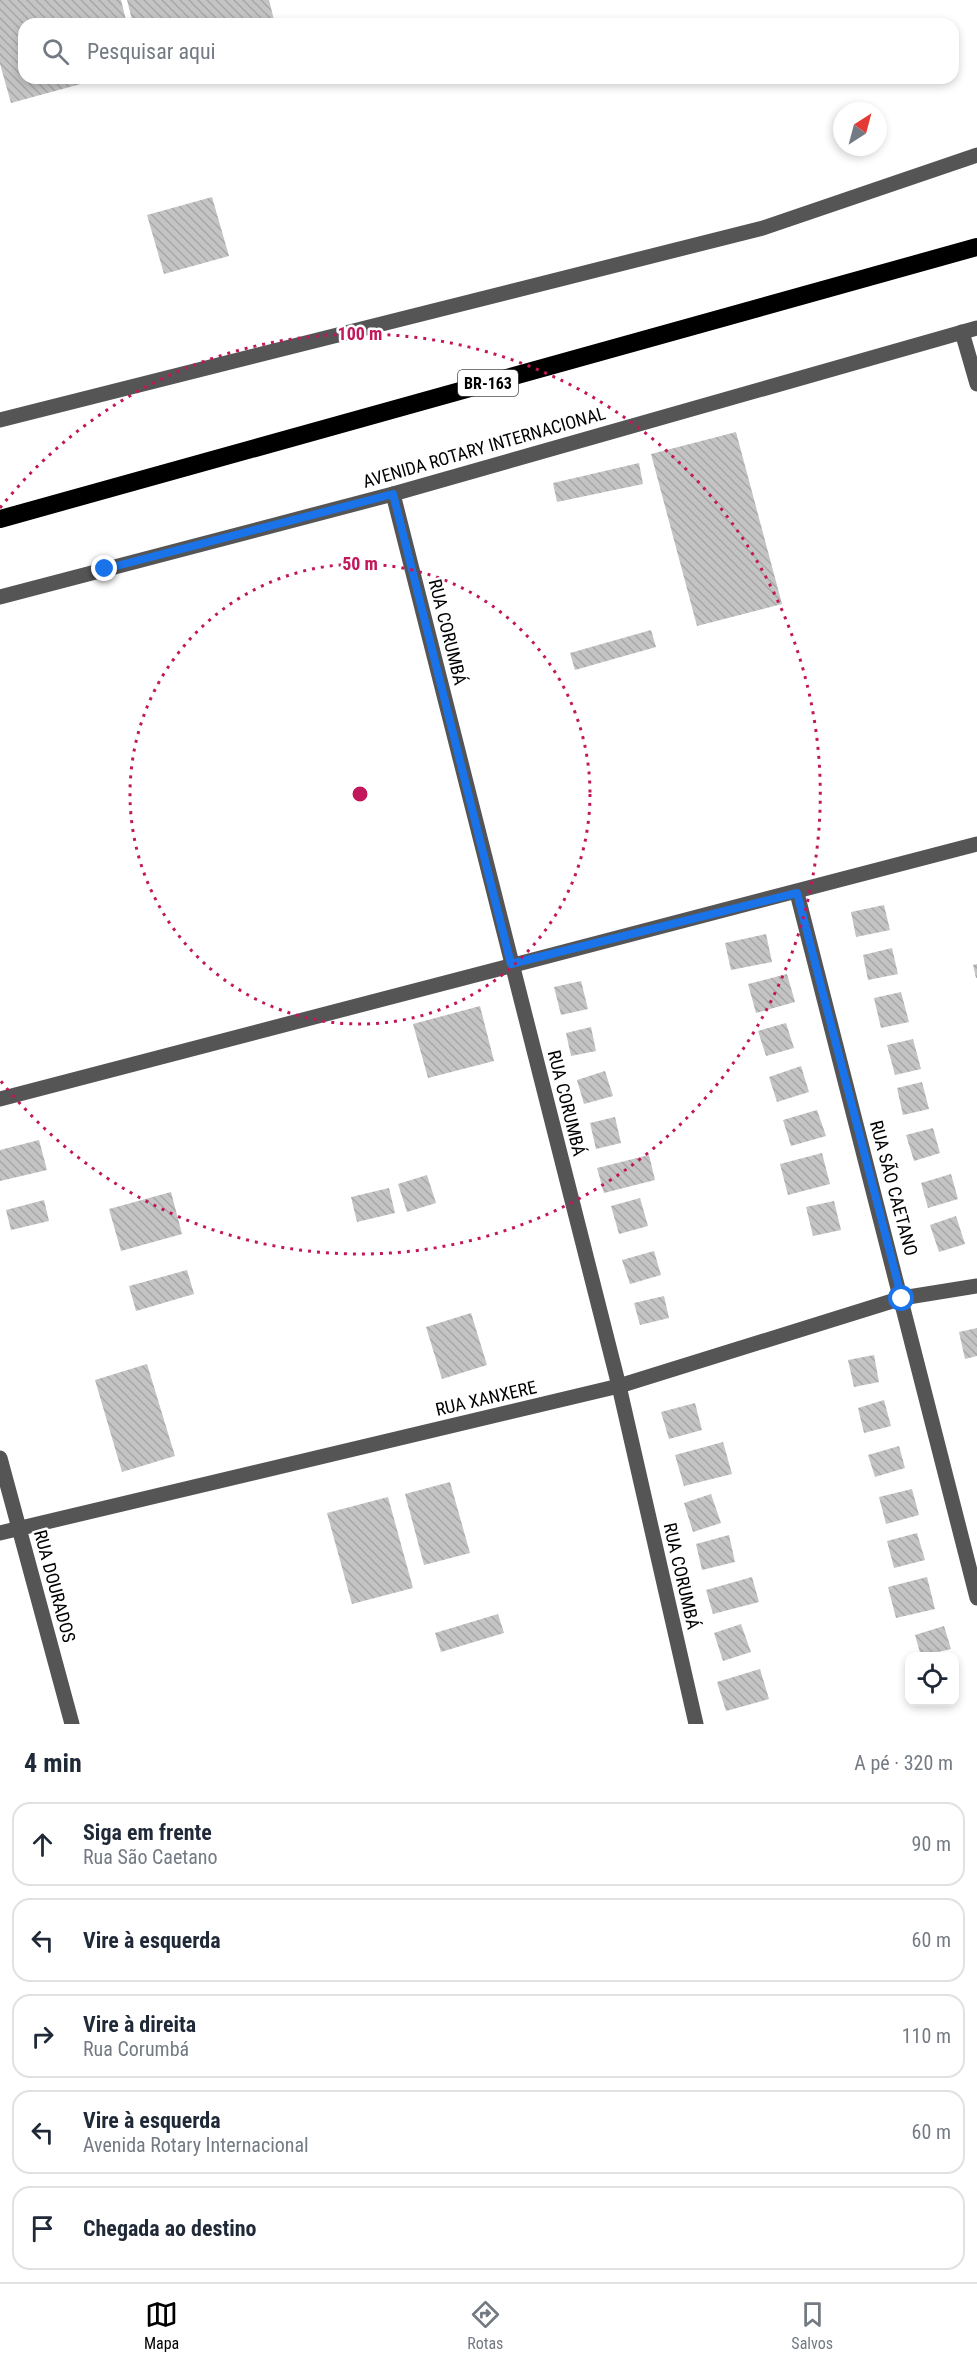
<!DOCTYPE html>
<html lang="pt">
<head>
<meta charset="utf-8">
<style>
  :root { --surface:#fff; --page:#f2f2f3; --text:#1f2937; --muted:#747a83; --line:#e0e1e3; --accent:#000 }
  body { margin:0; font-family:"Roboto Condensed",sans-serif; background:var(--page); color:var(--text) }
  .controls { position:absolute; right:18px; bottom:18px; display:grid; overflow:hidden; border-radius:12px; box-shadow:0 3px 9px #0003 }
  .controls button { width:54px; height:54px; display:grid; place-items:center; padding:0; border:0; border-bottom:2px solid var(--line); background:var(--surface); color:var(--text); font:30px sans-serif }
  .compass { position:absolute; left:833px; top:102px; width:54px; height:54px; border-radius:50%; background:var(--surface); box-shadow:0 3px 9px #0003; rotate:36deg }
  .stop { position:absolute; width:18px; height:18px; margin:-14px; border:4px solid #1a73e8; border-radius:50%; background:#fff }
  .stop.end { background:#1a73e8; border-color:#fff; box-shadow:0 2px 6px #0008 }
  .list { margin:0; padding:0; list-style:none }
  h2 { display:flex; justify-content:space-between; align-items:center; height:78px; margin:0; padding:0 24px; font-size:26px }
  h2 small { font-size:20px; font-weight:400; color:var(--muted) }
  .list li { display:grid; grid-template-columns:39px 1fr auto; gap:18px; align-items:center; box-sizing:border-box; height:84px; margin:0 12px 12px; padding:0 12px; border:2px solid var(--line); border-radius:18px }
  .list b { display:block; font-size:22px; white-space:nowrap }
  .list p { margin:0; font-size:20px; white-space:nowrap; color:var(--muted) }
  .list em { font-size:20px; font-style:normal; color:var(--muted) }
  .icon { flex:none; width:33px; height:33px; fill:none; stroke:currentColor; stroke-width:2; stroke-linecap:round; stroke-linejoin:round }
  .map { position:relative; flex:none; width:977px; height:1724px; overflow:hidden }
  .search { position:absolute; background:var(--surface); box-shadow:0 3px 9px #0003; left:18px; right:18px; top:18px; height:66px; display:flex; align-items:center; gap:15px; box-sizing:border-box; padding:0 21px; border-radius:18px; color:var(--muted); font-size:22px }
  .sheet { height:558px; background:var(--surface) }
  nav { display:flex; justify-content:space-around; align-items:center; box-sizing:border-box; height:84px; border-top:2px solid var(--line); background:var(--surface); font-size:16px; color:var(--muted) }
  nav a { display:grid; justify-items:center; gap:3px }
  nav .on { color:var(--accent) }
  .map>svg:first-child { display:block }
  .building { fill:url(#building-back-hatch) }
  .lines { fill:none; stroke-linecap:round; stroke-linejoin:round }
  .minor { stroke:#555; stroke-width:15 }
  .highway { stroke:#000; stroke-width:18 }
  .route { stroke:#1a73e8; stroke-width:8 }
  .ring { fill:none; stroke:#c2185b; stroke-width:3; stroke-dasharray:3 6 }
  .labels { text-anchor:middle; dominant-baseline:central; stroke-width:5; stroke-linejoin:round; paint-order:stroke }
  .shield { fill:#fff; stroke:#4c4c4c; stroke-width:1.5 }
  .shield-label { font-size:16px; font-weight:bold; fill:#000 }
  .street-label { font-size:18px; fill:#000; stroke:#fff }
  .centre { fill:#c2185b; stroke:#fff; stroke-width:3 }
  .ring-label { font-size:18px; text-anchor:middle; font-weight:bold; fill:#c2185b; stroke:#fff; stroke-width:5; stroke-linejoin:round; paint-order:stroke }
</style>
</head>
<body>
<div class="map">
<svg width="977" height="1724" viewBox="0 0 977 1724">
  <defs>
    <pattern id="building-back-hatch" width="6" height="6" patternUnits="userSpaceOnUse" patternTransform="scale(1.5)"><rect width="6" height="6" fill="#c4c4c4"/><path d="M-1 5l2 2M0 0l6 6M5-1l2 2" fill="none" stroke="#a7a7a7"/></pattern>
  </defs>
  <rect width="100%" height="100%" fill="#fff"/>
  <g class="building">
    <path d="M0 0H121L127 24H24V78L99 79 11 103 0 64Z"/>
    <path d="M127 0H269L275 24H133Z"/>
    <path d="M212 197 229 256 164 274 147 215Z"/>
    <path d="M736 432 782 604 697 626 651 454Z"/>
    <path d="M639 463 643 484 557 502 553 483Z"/>
    <path d="M651 630 656 647 575 670 570 653Z"/>
    <path d="M884 905 890 930 856 937 851 912Z"/>
    <path d="M766 934 772 962 731 970 725 943Z"/>
    <path d="M892 948 898 974 868 980 863 955Z"/>
    <path d="M977 964V978H976L973 965Z"/>
    <path d="M787 974 795 1002 756 1013 748 984Z"/>
    <path d="M581 981 588 1009 561 1015 554 987Z"/>
    <path d="M901 992 909 1022 881 1028 874 998Z"/>
    <path d="M480 1006 494 1061 428 1078 413 1024Z"/>
    <path d="M786 1023 794 1048 766 1056 758 1031Z"/>
    <path d="M591 1027 596 1051 571 1056 566 1033Z"/>
    <path d="M913 1039 921 1069 895 1075 887 1045Z"/>
    <path d="M801 1066 809 1092 777 1102 769 1077Z"/>
    <path d="M605 1071 613 1096 584 1104 577 1080Z"/>
    <path d="M922 1082 929 1109 903 1115 897 1088Z"/>
    <path d="M817 1110 826 1136 791 1146 783 1120Z"/>
    <path d="M615 1117 621 1143 596 1149 590 1123Z"/>
    <path d="M933 1128 940 1153 914 1161 906 1135Z"/>
    <path d="M39 1140 47 1170 0 1181V1150Z"/>
    <path d="M822 1153 830 1184 788 1195 780 1164Z"/>
    <path d="M649 1155 655 1180 604 1193 597 1168Z"/>
    <path d="M951 1174 958 1199 928 1208 921 1183Z"/>
    <path d="M427 1175 436 1203 407 1212 398 1184Z"/>
    <path d="M389 1188 395 1213 357 1222 351 1197Z"/>
    <path d="M171 1192 182 1234 121 1251 109 1209Z"/>
    <path d="M640 1198 648 1226 619 1234 611 1206Z"/>
    <path d="M44 1200 49 1221 11 1230 6 1210Z"/>
    <path d="M834 1201 841 1230 813 1236 806 1207Z"/>
    <path d="M956 1216 965 1244 939 1252 930 1225Z"/>
    <path d="M654 1251 661 1275 630 1284 622 1260Z"/>
    <path d="M187 1270 194 1294 136 1311 129 1286Z"/>
    <path d="M664 1296 669 1318 640 1325 634 1303Z"/>
    <path d="M471 1313 487 1365 442 1379 426 1327Z"/>
    <path d="M977 1328V1356L965 1359 959 1332Z"/>
    <path d="M874 1355 879 1382 854 1387 848 1360Z"/>
    <path d="M147 1364 175 1456 122 1472 95 1380Z"/>
    <path d="M884 1400 891 1426 864 1433 858 1408Z"/>
    <path d="M695 1403 702 1430 669 1439 661 1412Z"/>
    <path d="M723 1442 732 1474 684 1486 675 1455Z"/>
    <path d="M899 1446 905 1468 875 1477 868 1455Z"/>
    <path d="M450 1482 470 1553 424 1565 405 1494Z"/>
    <path d="M912 1489 919 1515 886 1524 879 1497Z"/>
    <path d="M711 1494 721 1523 693 1532 684 1503Z"/>
    <path d="M388 1497 413 1588 352 1604 327 1513Z"/>
    <path d="M917 1533 925 1560 894 1568 887 1541Z"/>
    <path d="M729 1535 735 1562 702 1570 696 1544Z"/>
    <path d="M752 1577 759 1602 713 1614 706 1590Z"/>
    <path d="M927 1577 935 1609 896 1618 888 1587Z"/>
    <path d="M498 1614 504 1633 441 1652 435 1633Z"/>
    <path d="M741 1624 751 1652 723 1661 714 1633Z"/>
    <path d="M944 1626 951 1649 921 1656 915 1635Z"/>
    <path d="M760 1669 769 1699 726 1711 717 1682Z"/>
  </g>
  <g class="lines">
    <g class="minor">
      <path d="M962 332 977 384"/>
      <path d="M0 420 763 228 977 155"/>
      <path d="M393 494 619 1386 696 1724"/>
      <path d="M0 597 393 494 977 328"/>
      <path d="M797 893 977 1598"/>
      <path d="M0 1099 977 844"/>
      <path d="M0 1458 72 1724"/>
      <path d="M0 1533 619 1386 902 1298 977 1286"/>
    </g>
    <path class="highway" d="M0 519 977 247"/>
  </g>
  <g class="lines">
    <path class="route" d="M105 569 393 494 511 964 797 893 902 1299"/>
  </g>
  <g class="ring">
    <circle cx="360" cy="794" r="230"/>
    <path d="M0 508A460 460 0 1 1 0 1080"/>
  </g>
  <g class="labels">
    <rect class="shield" x="458" y="370" width="60" height="26" rx="4.5"/>
    <g class="shield-label">
      <text x="488" y="383">BR-163</text>
    </g>
    <g class="street-label">
      <text transform="translate(484 447) rotate(-16)">AVENIDA ROTARY INTERNACIONAL</text>
      <text transform="translate(448 632) rotate(76)">RUA CORUMBÁ</text>
      <text transform="translate(567 1103) rotate(76)">RUA CORUMBÁ</text>
      <text transform="translate(894 1188) rotate(75)">RUA SÃO CAETANO</text>
      <text transform="translate(486 1398) rotate(-13)">RUA XANXERE</text>
      <text transform="translate(682 1576) rotate(77)">RUA CORUMBÁ</text>
      <text transform="translate(55 1586) rotate(75)">RUA DOURADOS</text>
    </g>
  </g>
  <circle cx="360" cy="794" r="9" class="centre"/>
  <g class="ring-label">
    <text x="360" y="340">100 m</text>
    <text x="360" y="570">50 m</text>
  </g>
</svg>
<div class="controls">
<button><svg class="icon" aria-label="locate" viewBox="0 0 24 24"><circle cx="12" cy="12" r="6"/><path d="M12 2v4M12 18v4M2 12h4M18 12h4"/></svg></button>
</div>
<svg class="compass" viewBox="-18 -18 36 36"><path d="M0-13l5 13h-10z" fill="#e53935"/><path d="M0 13l5-13h-10z" fill="#747a83"/></svg>
<div class="stop" style="left:902px;top:1299px"></div>
<div class="stop end" style="left:105px;top:569px"></div>
<div class="search"><svg class="icon" aria-label="search" viewBox="0 0 24 24"><circle cx="10" cy="10" r="6"/><path d="M15 15l6 6"/></svg>Pesquisar aqui</div>
</div>
<section class="sheet">
<h2>4 min<small>A pé · 320 m</small></h2>
<ul class="list">
<li><svg class="icon" aria-label="ahead" viewBox="0 0 24 24"><path d="M12 20V5M6 11l6-6 6 6"/></svg><div><b>Siga em frente</b><p>Rua São Caetano</p></div><em>90 m</em></li>
<li><svg class="icon" aria-label="left" viewBox="0 0 24 24"><path d="M17 20v-9H6M10 6l-5 5 5 5"/></svg><div><b>Vire à esquerda</b></div><em>60 m</em></li>
<li><svg class="icon" aria-label="right" viewBox="0 0 24 24"><path d="M7 20v-9h11M14 6l5 5-5 5"/></svg><div><b>Vire à direita</b><p>Rua Corumbá</p></div><em>110 m</em></li>
<li><svg class="icon" aria-label="left" viewBox="0 0 24 24"><path d="M17 20v-9H6M10 6l-5 5 5 5"/></svg><div><b>Vire à esquerda</b><p>Avenida Rotary Internacional</p></div><em>60 m</em></li>
<li><svg class="icon" aria-label="arrive" viewBox="0 0 24 24"><path d="M6 21V4h12l-3 4 3 4H6"/></svg><div><b>Chegada ao destino</b></div></li>
</ul>
</section>
<nav>
<a class="on"><svg class="icon" aria-label="map" viewBox="0 0 24 24"><path d="M3 6l6-2 6 2 6-2v14l-6 2-6-2-6 2zM9 4v14M15 6v14"/></svg>Mapa</a>
<a><svg class="icon" aria-label="directions" viewBox="0 0 24 24"><path d="M12 3l9 9-9 9-9-9zM9 14v-3h6M13 9l2 2-2 2"/></svg>Rotas</a>
<a><svg class="icon" aria-label="saved" viewBox="0 0 24 24"><path d="M7 4h10v16l-5-4-5 4z"/></svg>Salvos</a>
</nav>
</body>
</html>
